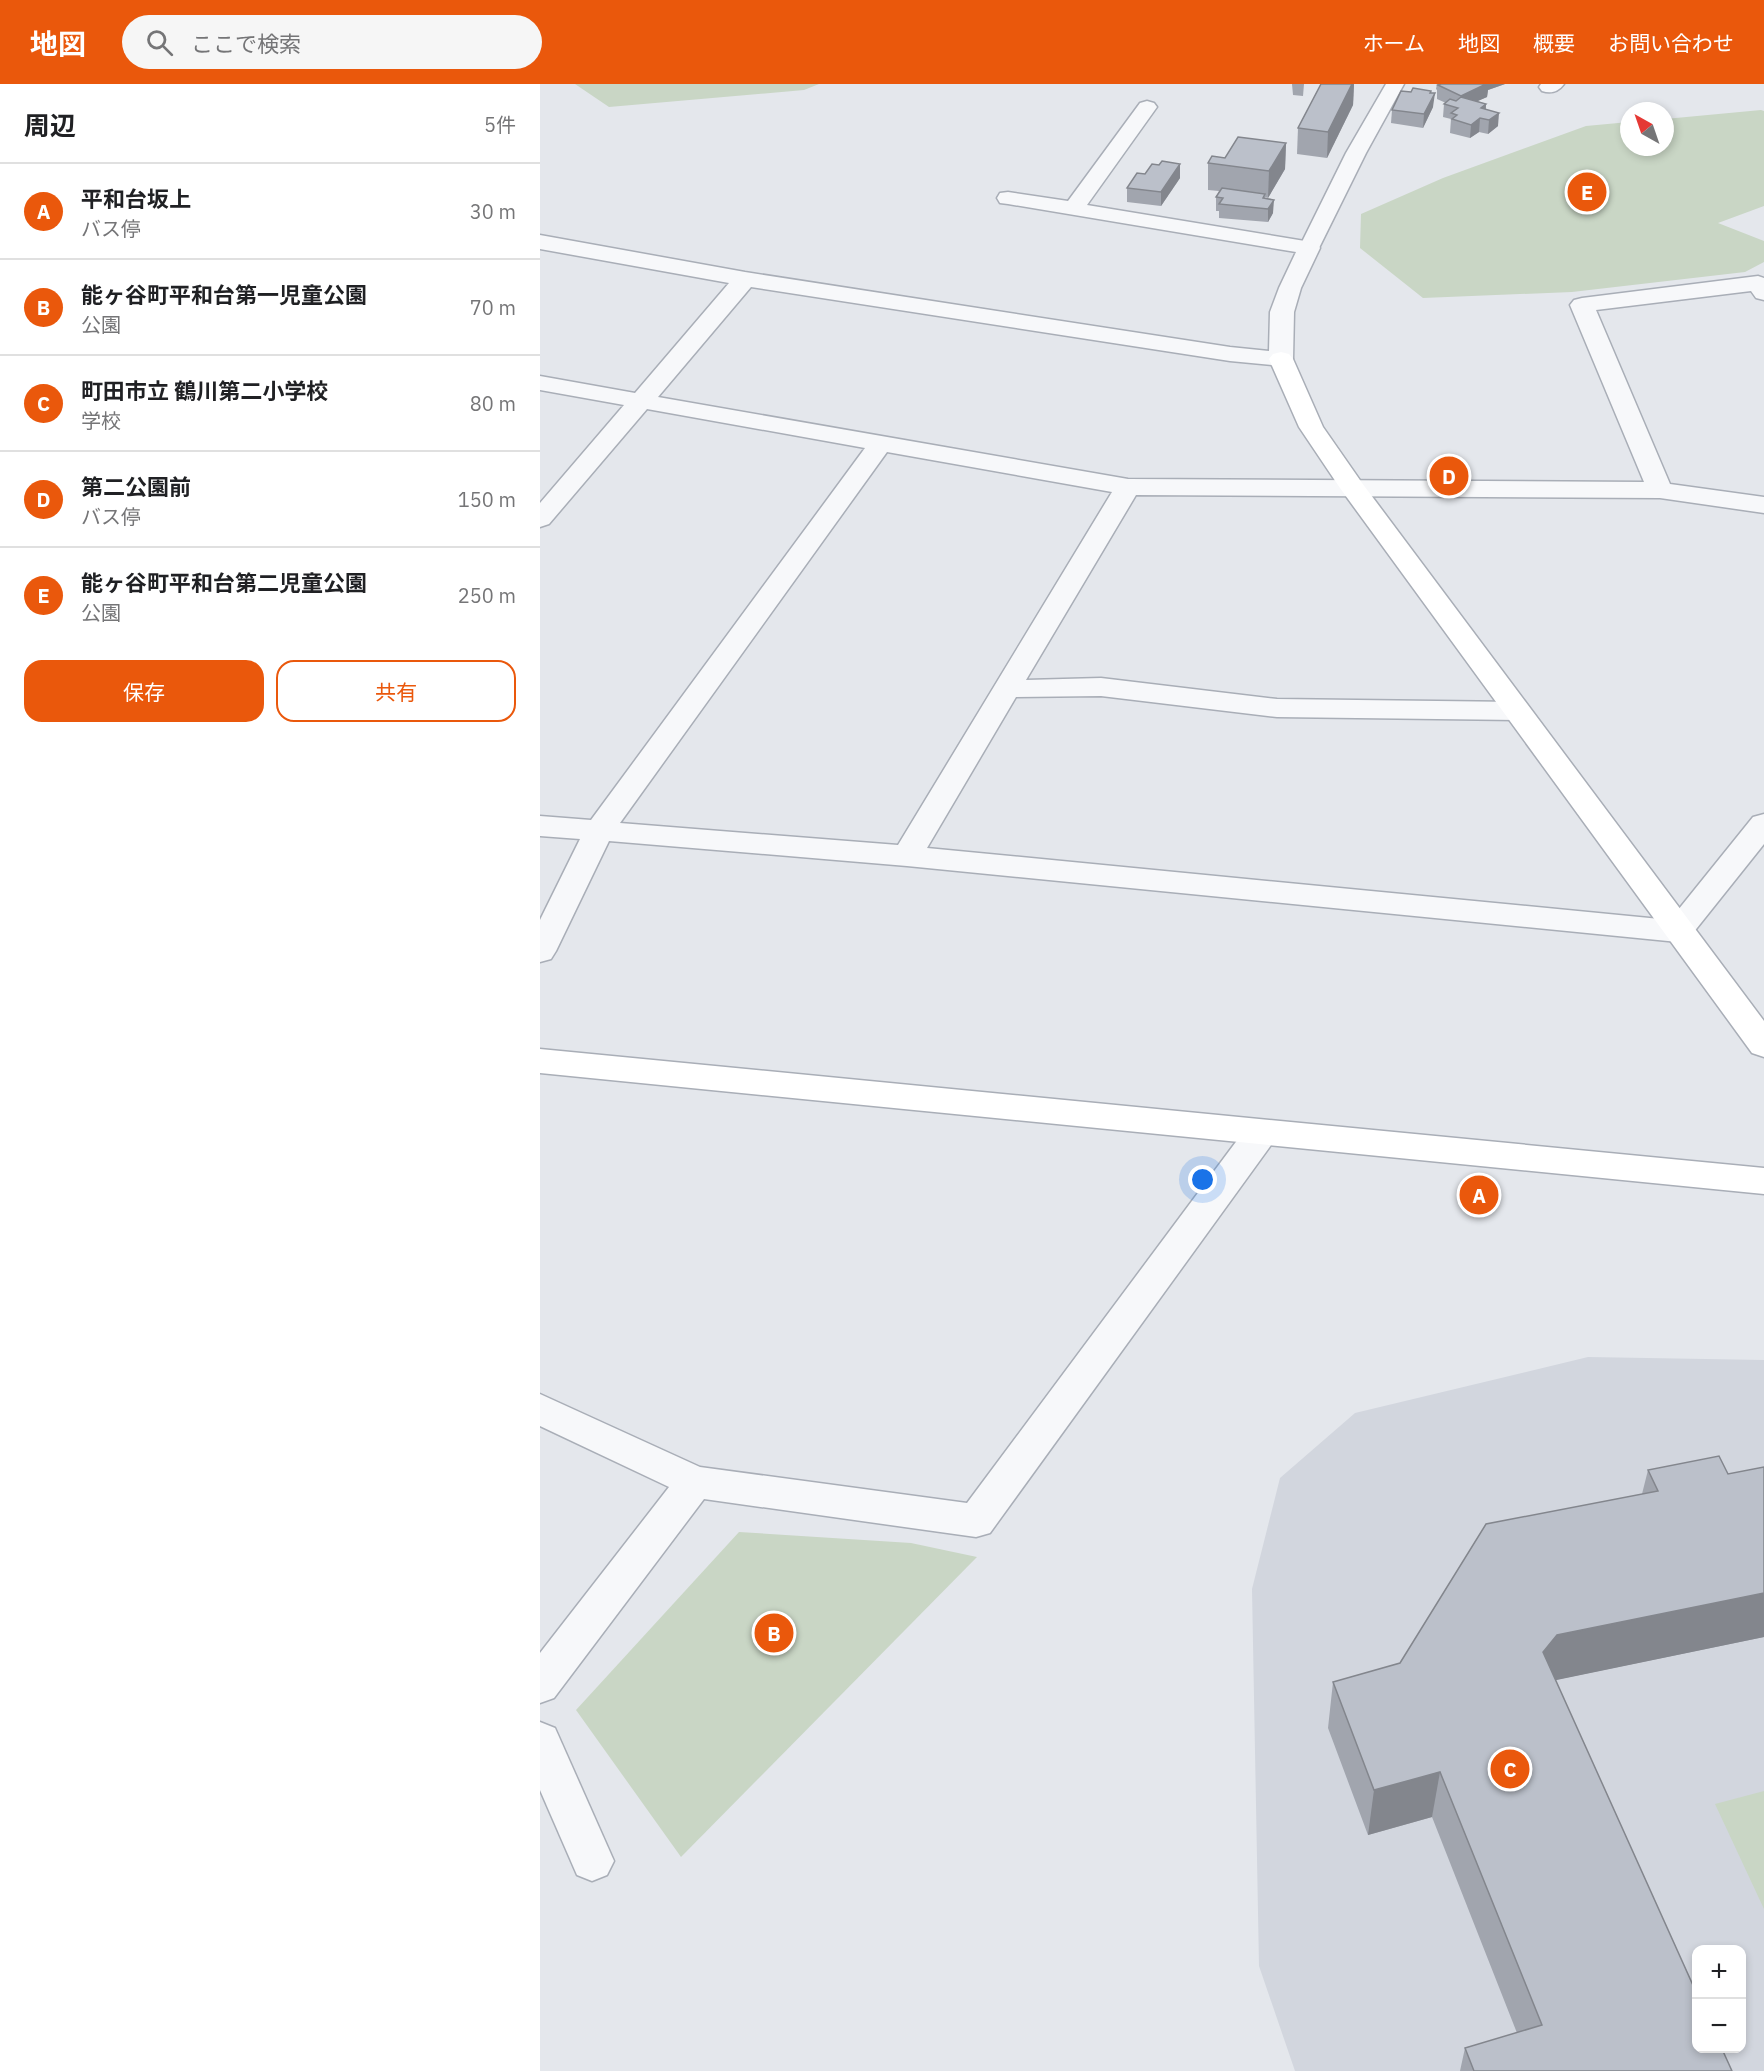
<!DOCTYPE html>
<html lang="ja">
<head>
<meta charset="utf-8">
<style>
  :root { --surface:#fff; --page:#f6f6f6; --text:#202124; --muted:#757577; --line:#e0e0e0; --accent:#ea580c }
  body { margin:0; font-family:"IBM Plex Sans","Noto Sans JP",sans-serif; background:var(--page); color:var(--text) }
  .controls { position:absolute; right:18px; bottom:18px; display:grid; overflow:hidden; border-radius:12px; box-shadow:0 3px 9px #0003 }
  .controls button { width:54px; height:54px; display:grid; place-items:center; padding:0; border:0; border-bottom:2px solid var(--line); background:var(--surface); color:var(--text); font:30px sans-serif }
  .compass { position:absolute; left:1080px; top:18px; width:54px; height:54px; border-radius:50%; background:var(--surface); box-shadow:0 3px 9px #0003; rotate:320deg }
  .you { position:absolute; left:663px; top:1096px; width:21px; height:21px; margin:-15px; border:4px solid #fff; border-radius:50%; background:#1a73e8; box-shadow:0 0 0 9px #1a73e833 }
  .badge { display:grid; place-items:center; width:39px; height:39px; border-radius:50%; background:var(--accent); color:#fff; font-size:20px; font-weight:700 }
  .pin { position:absolute; translate:-50% -50%; border:3px solid #fff; box-shadow:0 2px 6px #0006 }
  .list { margin:0; padding:0; list-style:none }
  h2 { display:flex; justify-content:space-between; align-items:center; height:78px; margin:0; padding:0 24px; font-size:26px }
  h2 small { font-size:20px; font-weight:400; color:var(--muted) }
  .list li { display:grid; grid-template-columns:39px 1fr auto; gap:18px; align-items:center; box-sizing:border-box; height:96px; padding:0 24px; border-top:2px solid var(--line) }
  .list b { display:block; font-size:22px; white-space:nowrap }
  .list p { margin:0; font-size:20px; white-space:nowrap; color:var(--muted) }
  .list em { font-size:20px; font-style:normal; color:var(--muted) }
  .actions { display:flex; gap:12px; padding:18px 24px }
  .actions a { flex:1; padding:14px 0; border:2px solid var(--accent); border-radius:18px; text-align:center; font-size:21px; color:var(--accent) }
  .actions .main { background:var(--accent); color:#fff }
  .icon { flex:none; width:33px; height:33px; fill:none; stroke:currentColor; stroke-width:2; stroke-linecap:round; stroke-linejoin:round }
  .map { position:relative; flex:none; width:1224px; height:1987px; overflow:hidden }
  header { display:flex; align-items:center; gap:36px; box-sizing:border-box; height:84px; padding:0 30px; background:var(--accent); color:#fff }
  header strong { font-size:28px }
  nav { display:flex; gap:33px; margin-inline-start:auto; font-size:21px }
  .search { width:420px; height:54px; background:var(--page); display:flex; align-items:center; gap:15px; box-sizing:border-box; padding:0 21px; border-radius:33px; color:var(--muted); font-size:22px }
  main { display:flex }
  aside { flex:1; background:var(--surface) }
  .map>svg:first-child { display:block }
  .built { fill:#d2d6de; fill-rule:evenodd }
  .green { fill:#c9d6c5 }
  .lines { fill:none; stroke-linecap:round; stroke-linejoin:round }
  .lane-casing { stroke:#a9aeb7; stroke-width:3 }
  .street-casing { stroke:#a9aeb7; stroke-width:3 }
  .secondary-casing { stroke:#a9aeb7; stroke-width:3 }
  .lane { fill:#f7f8fa; fill-rule:evenodd }
  .street { fill:#f7f8fa; fill-rule:evenodd }
  .secondary { fill:#fff; fill-rule:evenodd }
  .wall { fill:#a1a5ae }
  .shaded-wall { fill:#83868d }
  .building { fill:#bbc0ca; stroke:#83868d; stroke-width:1.5 }
</style>
</head>
<body>
<header>
<strong>地図</strong>
<div class="search"><svg class="icon" aria-label="search" viewBox="0 0 24 24"><circle cx="10" cy="10" r="6"/><path d="M15 15l6 6"/></svg>ここで検索</div>
<nav><a>ホーム</a><a>地図</a><a>概要</a><a>お問い合わせ</a></nav>
</header>
<main>
<aside>
<h2>周辺<small>5件</small></h2>
<ul class="list">
<li><span class="badge">A</span><div><b>平和台坂上</b><p>バス停</p></div><em>30 m</em></li>
<li><span class="badge">B</span><div><b>能ヶ谷町平和台第一児童公園</b><p>公園</p></div><em>70 m</em></li>
<li><span class="badge">C</span><div><b>町田市立 鶴川第二小学校</b><p>学校</p></div><em>80 m</em></li>
<li><span class="badge">D</span><div><b>第二公園前</b><p>バス停</p></div><em>150 m</em></li>
<li><span class="badge">E</span><div><b>能ヶ谷町平和台第二児童公園</b><p>公園</p></div><em>250 m</em></li>
</ul>
<div class="actions"><a class="main">保存</a><a>共有</a></div>
</aside>
<div class="map">
<svg width="1224" height="1987" viewBox="0 0 1224 1987">
  <rect width="100%" height="100%" fill="#e4e7ec"/>
  <path class="built" d="M1048 1273 1224 1276V1987H755L719 1882 712 1505 740 1394 815 1329ZM1156 1866H1202V1964H1156Z"/>
  <g class="green">
    <path d="M35 0H279L264 6 69 23Z"/>
    <path d="M1221 26 1224 27V122L1178 139 1224 157V178L1205 188 1032 208 883 214 820 164 821 130 903 94 1046 42 1089 38V63H1125V35Z"/>
    <path d="M199 1448 371 1459 437 1473 141 1773 36 1626Z"/>
    <path d="M1224 1707V1825L1175 1720Z"/>
  </g>
  <g class="lines">
    <g class="lane-casing">
      <path id="lane" d="M846 0H864L826 69 779 164 776 168H762L759 164 806 69Z"/>
    </g>
    <g class="street-casing">
      <g id="street">
        <path d="M1001 0H1024C1018 8 1011 10 1002 7L999 3Z"/>
        <path d="M607 17 614 19 617 23 547 121 777 159 780 164 761 204 754 228 753 275 749 280 741 282 690 277 211 203 118 313 588 395 1104 398 1030 221 1034 216 1042 214 1218 192 1224 194V216L1216 214 1211 207 1056 226 1130 400 1224 413V429L1120 414 596 411 486 596 561 594 737 615 977 618 987 621 991 627 987 633 977 636 737 633 561 612 476 613 387 764 1130 836 1213 733 1224 730V760L1149 854 1138 858 367 782 69 757 16 867 11 875 0 878V836L40 755 0 752V732L51 736 325 364 107 325 9 440 0 443V419L84 321 0 306V292L95 309 189 199 0 165V151L205 188 690 263 729 267 730 228 739 204 756 168 468 120 460 119 457 114 460 109 468 108 528 117 600 19ZM347 368 572 408 358 761 80 739Z"/>
        <path d="M722 1036 734 1039 739 1048 734 1057 450 1449 436 1453 164 1415 14 1614 0 1619V1569L129 1403 0 1342V1310L160 1383 427 1419 710 1039Z"/>
        <path d="M0 1638 15 1644 74 1777 67 1791 52 1797 37 1791 0 1706Z"/>
      </g>
    </g>
    <g class="secondary-casing">
      <g id="secondary">
        <path d="M741 268 749 270 753 275 783 343 822 399 1224 937V973L1212 969 800 404 759 343 729 275 733 270Z"/>
        <path d="M0 965 1224 1084V1110L0 989Z"/>
      </g>
    </g>
    <use href="#lane" class="lane"/>
    <use href="#street" class="street"/>
    <use href="#secondary" class="secondary"/>
  </g>
  <g class="wall">
    <path d="M752 0H764L763 12 753 11Z"/>
    <path d="M781 0H814L813 21 787 74 757 70 758 44Z"/>
    <path d="M897 0H965L948 6 947 13 937 17 946 20V25L958 42 948 50 939 48 930 54 910 49 911 35 903 33 904 20 906 19 897 15V6L896 5Z"/>
    <path d="M891 7 893 23 883 44 851 39 852 26Z"/>
    <path d="M746 59 745 85 728 114 725 113 733 129 728 138 679 134V127H676V113L679 107 668 106V79L685 74Z"/>
    <path d="M640 80V94L621 122 587 118V104L619 81Z"/>
    <path d="M1224 1383V1553L1015 1596 1192 1987H920L925 1964 977 1949 892 1733 828 1751 788 1644 793 1598 860 1579 1102 1410 1108 1386 1188 1390Z"/>
  </g>
  <g class="shaded-wall">
    <path d="M812 0H814L813 21 787 74 788 48Z"/>
    <path d="M943 0H965L948 6 947 13 920 25 921 12Z"/>
    <path d="M891 7 890 19 895 9 893 23 883 44 884 30Z"/>
    <path d="M946 20 945 33 940 34 939 48 930 54 931 41 941 24Z"/>
    <path d="M959 29 958 42 948 50 949 36Z"/>
    <path d="M746 59 745 85 728 114 729 87Z"/>
    <path d="M640 80V94L621 122V108Z"/>
    <path d="M734 116 733 129 728 138V125Z"/>
    <path d="M1224 1509V1553L1007 1598 1003 1568 1017 1551Z"/>
    <path d="M900 1688 892 1733 828 1751 834 1706Z"/>
  </g>
  <g class="building">
    <path d="M781 0H812L788 48 758 44Z"/>
    <path d="M901 0H946L921 12 898 1Z"/>
    <path d="M873 4 891 7 890 9H895L884 30 852 26 861 7 871 8Z"/>
    <path d="M921 13 946 20 941 24 959 29 949 36 940 34 931 41 912 35 917 31 911 29 918 24 904 20 910 15 916 17Z"/>
    <path d="M698 53 746 59 729 87 668 79 672 72 685 74Z"/>
    <path d="M622 77 640 80 621 108 587 104 597 89 605 90 612 80 619 81Z"/>
    <path d="M682 104 725 110 723 114 734 116 728 125 679 120 683 114 676 113Z"/>
    <path d="M1179 1372 1188 1390 1224 1383V1509L1017 1551 1003 1568 1156 1908V1965H1182L1192 1987H934L925 1964 1002 1941 900 1688 834 1706 793 1598 860 1579 946 1440 1118 1407 1108 1386Z"/>
  </g>
</svg>
<div class="controls">
<button>+</button>
<button>−</button>
</div>
<svg class="compass" viewBox="-18 -18 36 36"><path d="M0-13l5 13h-10z" fill="#e53935"/><path d="M0 13l5-13h-10z" fill="#757577"/></svg>
<div class="you"></div>
<div class="pin badge" style="left:939px;top:1111px">A</div>
<div class="pin badge" style="left:234px;top:1549px">B</div>
<div class="pin badge" style="left:970px;top:1685px">C</div>
<div class="pin badge" style="left:909px;top:392px">D</div>
<div class="pin badge" style="left:1047px;top:108px">E</div>
</div>
</main>
</body>
</html>
